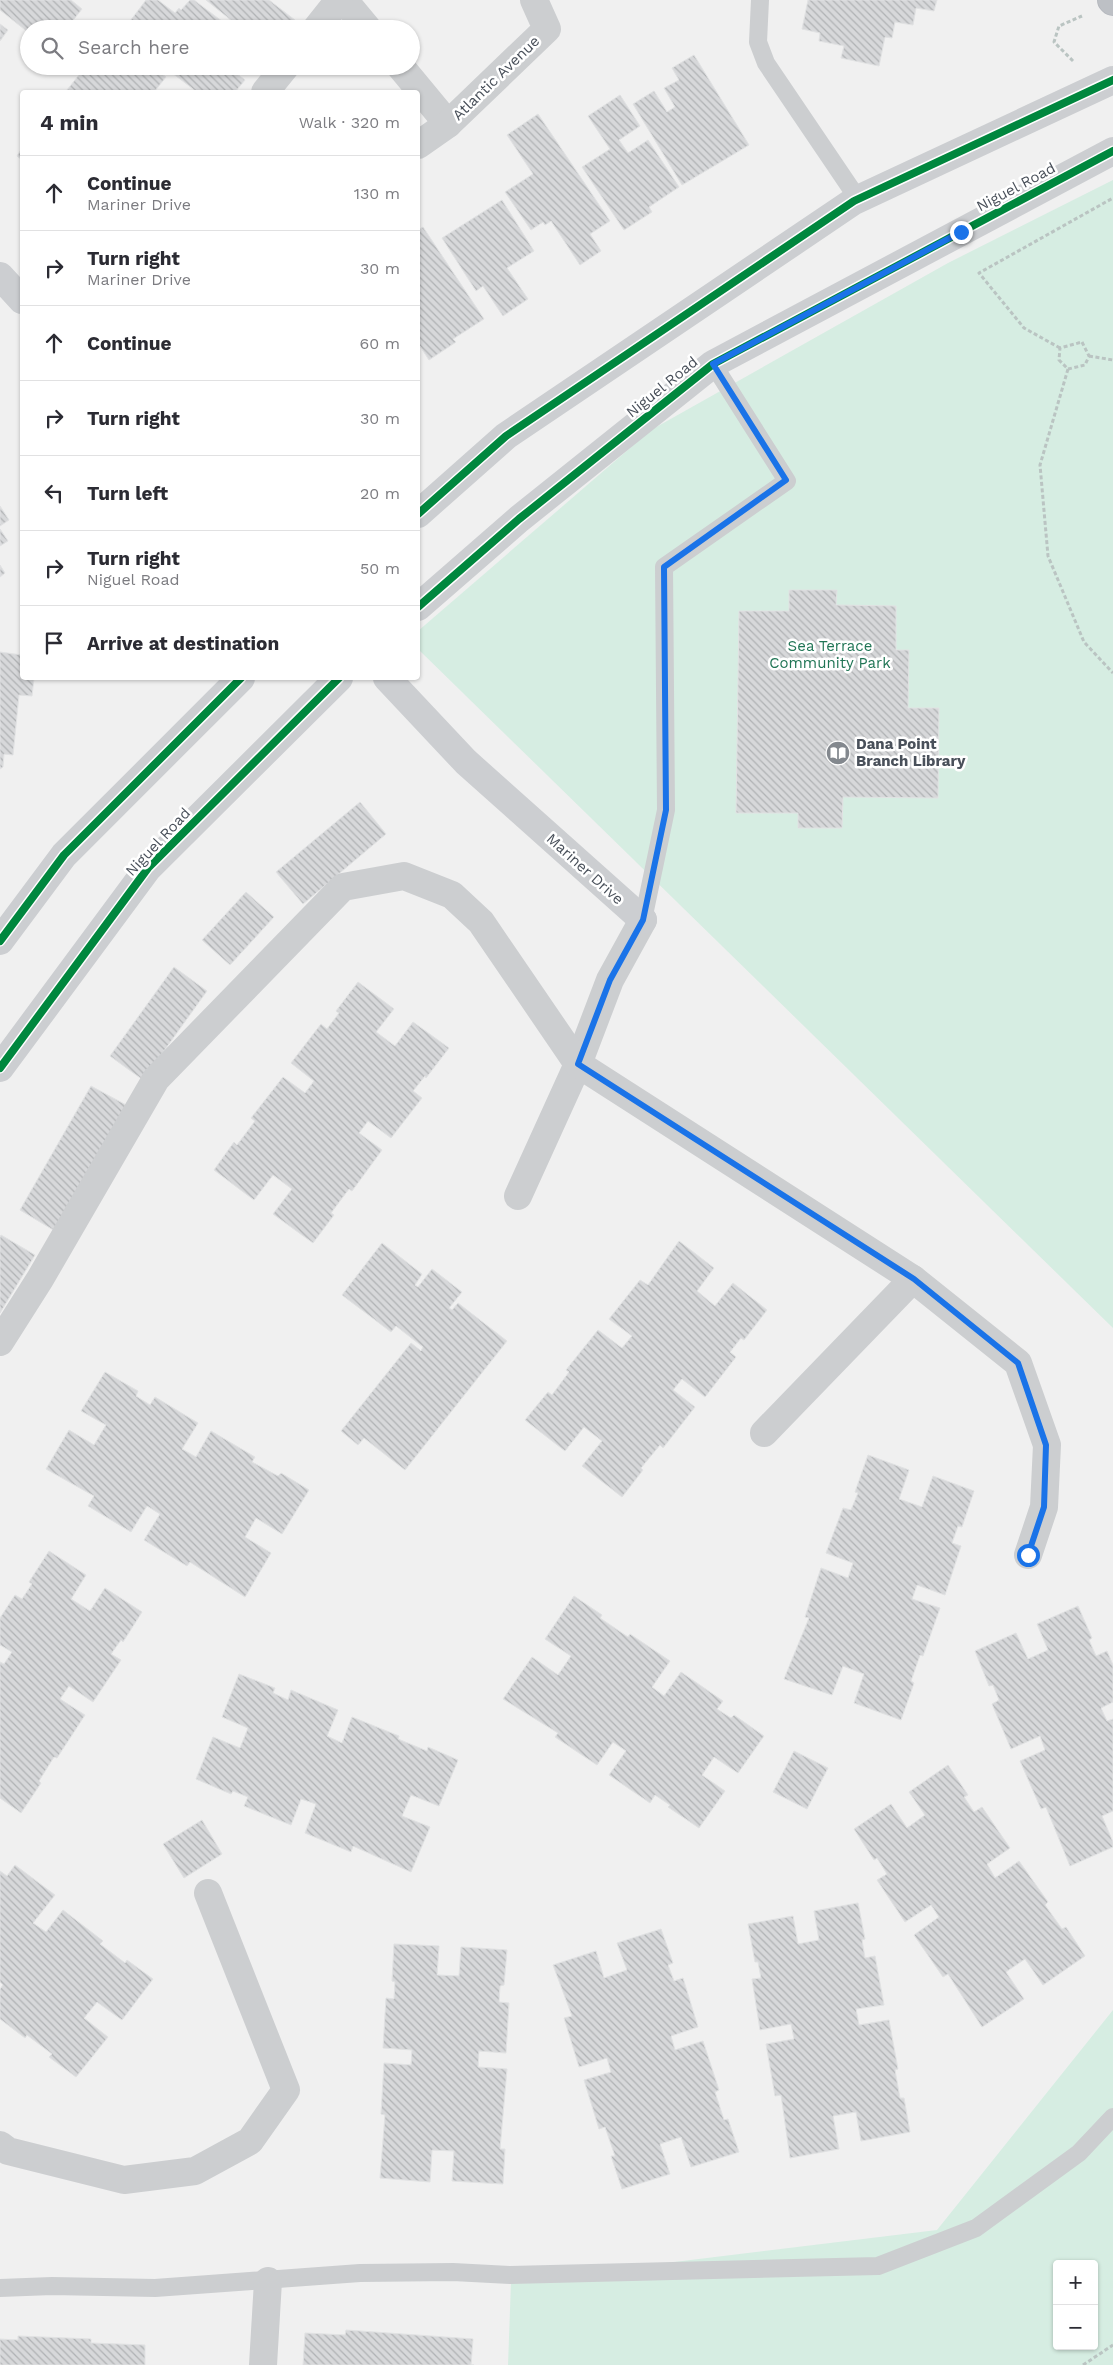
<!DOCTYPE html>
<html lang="en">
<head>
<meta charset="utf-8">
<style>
  :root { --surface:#fff; --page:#f2f2f3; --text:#2b2b33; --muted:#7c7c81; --line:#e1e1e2 }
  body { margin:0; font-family:"Work Sans",sans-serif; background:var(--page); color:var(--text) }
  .controls { position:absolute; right:15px; bottom:15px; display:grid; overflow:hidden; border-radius:5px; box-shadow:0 1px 4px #0004 }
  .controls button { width:45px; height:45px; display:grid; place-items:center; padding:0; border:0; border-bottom:1px solid var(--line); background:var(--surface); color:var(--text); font:25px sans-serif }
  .stop { position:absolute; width:15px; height:15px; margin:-11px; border:4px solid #1a73e8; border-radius:50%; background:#fff }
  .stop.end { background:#1a73e8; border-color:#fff; box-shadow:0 1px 5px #0008 }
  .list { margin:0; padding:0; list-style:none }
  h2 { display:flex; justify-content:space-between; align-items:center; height:65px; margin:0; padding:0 20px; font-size:21px }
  h2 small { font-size:16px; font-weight:400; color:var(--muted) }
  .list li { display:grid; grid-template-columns:32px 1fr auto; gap:15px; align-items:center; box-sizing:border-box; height:75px; padding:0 20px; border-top:1px solid var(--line) }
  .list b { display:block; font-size:19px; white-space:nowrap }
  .list p { margin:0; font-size:16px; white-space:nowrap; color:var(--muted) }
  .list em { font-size:16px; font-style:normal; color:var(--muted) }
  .icon { flex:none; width:28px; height:28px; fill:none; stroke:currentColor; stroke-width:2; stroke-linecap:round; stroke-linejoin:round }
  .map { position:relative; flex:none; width:1113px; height:2365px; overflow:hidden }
  .search { position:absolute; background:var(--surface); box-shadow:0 1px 4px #0004; left:20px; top:20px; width:400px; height:55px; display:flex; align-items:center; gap:12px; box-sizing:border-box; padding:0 18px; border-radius:28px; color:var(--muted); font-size:19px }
  .panel { position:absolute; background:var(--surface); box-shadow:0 1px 4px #0004; left:20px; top:90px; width:400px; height:590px; border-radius:5px }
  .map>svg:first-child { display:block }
  .park { fill:#d6ede2; fill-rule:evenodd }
  .building { fill:url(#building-back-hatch); stroke:#e1e2e3 }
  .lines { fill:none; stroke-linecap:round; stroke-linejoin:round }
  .highway-casing { stroke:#b5b8be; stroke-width:30 }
  .path { stroke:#bac4c2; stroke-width:3; stroke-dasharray:4 2.5; stroke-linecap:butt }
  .lane { stroke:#ccced0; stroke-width:18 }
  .street { stroke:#ccced0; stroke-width:28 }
  .secondary { stroke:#ccced1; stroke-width:28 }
  .highway { stroke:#bdc0c5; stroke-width:28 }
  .cycleway-casing { stroke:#fff; stroke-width:11 }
  .cycleway { stroke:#00873e; stroke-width:8 }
  .route { stroke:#1a73e8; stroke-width:6 }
  .labels { text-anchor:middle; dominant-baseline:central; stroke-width:5; stroke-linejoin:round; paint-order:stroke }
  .street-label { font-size:15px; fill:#49505a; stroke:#fff }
  .park-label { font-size:15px; fill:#207555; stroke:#fff }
  .poi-label { font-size:15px; font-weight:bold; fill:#49505a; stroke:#fff; text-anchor:start }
</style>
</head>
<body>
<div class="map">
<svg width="1113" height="2365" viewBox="0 0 1113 2365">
  <defs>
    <pattern id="building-back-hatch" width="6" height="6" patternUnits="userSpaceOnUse" patternTransform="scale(1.25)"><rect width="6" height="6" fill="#d7d8da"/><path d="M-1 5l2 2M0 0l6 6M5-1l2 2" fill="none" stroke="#b0b2b4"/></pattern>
  </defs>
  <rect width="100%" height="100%" fill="#f0f0f0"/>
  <g class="park">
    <path d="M1113 180V1328L418 649V631L651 430 948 263Z"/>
    <path d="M1113 2010V2365H508L511 2282 937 2230ZM1057 2264H1094V2346H1057Z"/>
  </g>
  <g class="building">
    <path d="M0 0H71L82 9 66 29H55L45 20 38 29H29V33L0 10Z"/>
    <path d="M146 0H158L175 13 179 8 181 10 190 0H194L227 25 224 29H124Z"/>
    <path d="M206 0H269L295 20 288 29H242Z"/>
    <path d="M808 0H937L934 11 916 8 913 25 895 22 892 38 885 37 879 66 841 58 844 46 819 41 820 33 802 29Z"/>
    <path d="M0 24 8 30 0 41Z"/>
    <path d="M694 55 749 145 682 185 633 104 654 91 667 112 675 107 664 88 679 80 672 68Z"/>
    <path d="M86 66H151L166 77 154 92H71L67 90Z"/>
    <path d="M163 66H227L245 80 235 92H197Z"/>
    <path d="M620 95 640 126 619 140 628 153 648 140 679 187 649 207 652 212 624 230 582 167 610 149 588 116Z"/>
    <path d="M538 114 610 221 590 234 601 251 580 265 551 221 545 225 543 222 531 230 505 192 533 174 507 135Z"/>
    <path d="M22 148V160L17 156Z"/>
    <path d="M502 200 534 251 507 268 528 299 503 316 483 286 476 291 442 238Z"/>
    <path d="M423 227 484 319 453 339 456 342 429 360 418 343V230Z"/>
    <path d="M0 506 9 520 0 526Z"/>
    <path d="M0 529 8 541 0 546Z"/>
    <path d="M0 565 5 573 0 577Z"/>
    <path d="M789 590H837L836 605 896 606V650H909L908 708H939L938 798 843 797 842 828H798V813H736L739 611H789Z"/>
    <path d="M0 652 22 655V678H34L32 696 19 695 13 755 4 754 3 767 0 769Z"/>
    <path d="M360 802 386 834 303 904 276 872Z"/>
    <path d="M246 892 274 917 230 965 202 940Z"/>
    <path d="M174 967 207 991 143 1080 110 1056Z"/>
    <path d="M358 982 394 1009 376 1032 395 1046 413 1022 449 1048 426 1078 425 1076 413 1091 422 1098 391 1138 368 1121 359 1133 382 1150 352 1191 349 1189 331 1213 334 1215 313 1243 273 1214 292 1189 273 1175 254 1200 214 1170 234 1142 237 1145 255 1121 251 1118 283 1077 305 1093 314 1081 291 1063 321 1024 327 1029 339 1013 336 1011Z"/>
    <path d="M91 1086 128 1106 55 1231 20 1210Z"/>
    <path d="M1 1235 35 1255 0 1313V1237Z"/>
    <path d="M679 1241 714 1268 697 1291 715 1306 733 1283 767 1310 744 1340 741 1338 730 1352 736 1357 705 1397 682 1379 673 1390 695 1407 663 1448 660 1445 641 1468 643 1470 622 1497 582 1466 602 1441 584 1427 565 1451 525 1420 548 1392 552 1395 569 1372 566 1370 598 1330 622 1348 632 1336 609 1319 640 1280 648 1285Z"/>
    <path d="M382 1243 422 1274 415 1285 418 1287 432 1269 462 1292 449 1308 452 1310 458 1303 507 1341 405 1470 364 1438 358 1445 341 1431 411 1343 421 1351 423 1347 396 1326 391 1332 342 1295Z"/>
    <path d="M105 1372 138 1391 136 1396 150 1405 155 1397 198 1423 182 1449 196 1457 211 1431 255 1457 252 1462 278 1476 281 1473 309 1490 282 1534 256 1518 245 1537 271 1553 245 1597 190 1562 187 1566 144 1540 160 1514 147 1506 131 1532 88 1506 94 1496 46 1469 69 1430 94 1445 106 1425 81 1411Z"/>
    <path d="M868 1455 909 1470 899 1499 922 1507 933 1476 974 1491 962 1527 958 1526 952 1543 961 1546 945 1595 917 1585 912 1599 940 1608 923 1656 920 1655 911 1681 914 1683 901 1720 854 1703 864 1674 843 1666 832 1695 784 1679 809 1618 805 1617 821 1568 848 1578 853 1563 826 1553 843 1508 851 1510 858 1493 855 1492Z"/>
    <path d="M49 1551 86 1575 71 1599 90 1611 105 1588 142 1612 123 1642 121 1640 111 1654 121 1660 93 1702 69 1686 60 1699 85 1715 57 1758 54 1757 39 1781 41 1783 21 1813 0 1798V1662L4 1664 12 1652 0 1645V1618L15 1595 22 1599 32 1584 29 1582Z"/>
    <path d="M574 1596 602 1615 600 1618 628 1637 630 1634 670 1661 652 1687 664 1696 681 1672 723 1701 717 1709 731 1718 734 1715 764 1736 738 1773 714 1757 702 1775 725 1791 699 1828 668 1807 670 1805 655 1795 650 1803 609 1775 626 1751 613 1742 597 1765 555 1737 558 1733 503 1699 532 1657 558 1675 571 1656 545 1639Z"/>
    <path d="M1078 1606 1092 1638 1089 1640 1096 1656 1107 1651 1113 1665V1702L1101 1708 1107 1721 1113 1719V1811L1102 1816 1113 1842V1847L1070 1866 1046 1807 1041 1809 1020 1761 1045 1750 1040 1736 1011 1749 992 1704 999 1700 993 1685 989 1686 975 1651 1016 1633 1028 1659 1048 1650 1037 1624Z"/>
    <path d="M239 1674 275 1688 273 1693 288 1700 291 1690 338 1710 327 1736 342 1743 352 1717 399 1736 398 1739 427 1751 428 1747 458 1760 439 1806 411 1795 402 1816 430 1827 411 1872 353 1846 351 1852 305 1833 316 1804 301 1799 291 1825 244 1806 248 1797 233 1791 231 1794 196 1779 213 1737 240 1748 248 1728 222 1717Z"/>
    <path d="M794 1751 828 1768 807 1809 773 1792Z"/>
    <path d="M948 1765 968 1795 964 1797 974 1812 982 1807 1010 1848 987 1864 995 1878 1019 1861 1048 1902 1045 1905 1062 1929 1066 1927 1085 1956 1043 1985 1025 1959 1006 1972 1024 1999 982 2027 948 1974 943 1977 914 1935 939 1917 931 1905 905 1922 877 1880 887 1874 877 1858 874 1860 854 1829 891 1804 907 1828 925 1815 909 1792Z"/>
    <path d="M202 1820 222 1854 184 1878 163 1844Z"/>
    <path d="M15 1865 55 1895 33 1923 46 1932 63 1910 103 1941 100 1944 125 1963 127 1960 153 1979 122 2020 97 2002 84 2018 108 2037 76 2077 49 2057 52 2054 27 2035 25 2038 0 2019V1989L3 1985 0 1982V1871L7 1876Z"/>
    <path d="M858 1903 865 1939 862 1940 865 1958 875 1956 884 2005 856 2009 859 2025 889 2020 898 2069 895 2070 900 2098H904L910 2132 861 2141 856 2112 833 2116 839 2149 790 2158 781 2095 775 2096 766 2044 794 2039 791 2024 760 2030 752 1979 761 1978 758 1962H755L748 1924 793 1916 798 1944 819 1940 814 1911Z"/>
    <path d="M661 1929 673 1963 668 1965 674 1981 683 1978 698 2027 671 2036 675 2050 703 2041 719 2090 715 2092 724 2120 728 2119 739 2152 691 2167 681 2137 660 2144 670 2174 622 2189 611 2156H615L605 2127 599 2129 584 2080 611 2072 607 2058 579 2067 564 2018 572 2016 553 1965 596 1951 604 1978 627 1970 617 1943Z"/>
    <path d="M394 1944 439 1946 437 1975 459 1976 461 1947 507 1950 504 1985 500 1986 499 2002 509 2003 506 2053 479 2051 478 2067 507 2069 500 2149H505L503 2184 452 2181 454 2151 432 2150 430 2182 380 2178 385 2115 381 2114 384 2063 411 2065 412 2050 383 2048 386 1998 394 1999 395 1982 392 1981Z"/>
    <path d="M346 2330 473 2339 471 2365H474H303L305 2333 345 2335Z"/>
    <path d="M18 2336 91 2339V2343L145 2345V2365H0V2339L18 2340Z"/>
  </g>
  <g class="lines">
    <g class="highway-casing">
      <path id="highway" d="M1112 0 1113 1"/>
    </g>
    <g class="path">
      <path d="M1073 61 1054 42 1059 26 1082 16"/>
      <path d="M1082 342 1089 356 1085 365 1068 369 1059 360 1060 348Z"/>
      <path d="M1060 348 1024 328 979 273 1113 198"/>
      <path d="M1089 356 1113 360"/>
      <path d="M1068 369 1040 465 1048 556 1084 642 1113 673"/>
      <path d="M1083 2365 1113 2345"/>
    </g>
    <g class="lane">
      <path d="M760 0 758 42 766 63 858 199"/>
      <path d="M643 920 666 810 664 567 787 481 713 364"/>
      <path d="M0 2288 52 2286 155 2288 360 2273 453 2272 510 2275 878 2266 976 2228 1079 2153 1113 2117"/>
    </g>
    <g class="street">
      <path d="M344 0 368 29"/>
      <path d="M316 29 339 0"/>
      <path d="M400 66 448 124"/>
      <path d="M265 92 286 66"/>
      <path d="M418 145 448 124 547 29 534 0"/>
      <path d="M518 1196 578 1064 610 980 643 920"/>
      <path d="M0 1342 40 1279 156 1079 343 887 404 876 452 895 481 922 578 1064 913 1279 1018 1363 1047 1445 1044 1507 1028 1555"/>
      <path d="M764 1433 913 1279"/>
      <path d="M0 2145 8 2151 124 2180 195 2171 250 2141 286 2090 208 1893"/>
      <path d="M263 2365 268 2281"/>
    </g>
    <g class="secondary">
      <path d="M0 276 22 300"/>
      <path d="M418 514 506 436 854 201 1113 80"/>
      <path d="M418 607 519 519 713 364 1113 151"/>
      <path d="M387 678 466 762 643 920"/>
      <path d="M0 941 64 855 241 678"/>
      <path d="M0 1068 148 868 339 678"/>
    </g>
    <use href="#highway" class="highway"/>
    <g class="cycleway-casing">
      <g id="cycleway">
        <path d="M418 514 506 436 854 201 1113 80"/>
        <path d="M418 607 519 519 713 364 1113 151"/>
        <path d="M0 941 64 855 241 678"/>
        <path d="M0 1068 148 868 339 678"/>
      </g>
    </g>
    <use href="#cycleway" class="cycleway"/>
  </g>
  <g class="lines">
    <path class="route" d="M961 232 713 364 786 480 664 567 666 810 643 920 610 980 578 1064 914 1279 1018 1363 1046 1445 1044 1507 1028 1555"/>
  </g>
  <defs>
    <g id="library-disc" transform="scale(1.25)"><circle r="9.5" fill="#83888e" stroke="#fff"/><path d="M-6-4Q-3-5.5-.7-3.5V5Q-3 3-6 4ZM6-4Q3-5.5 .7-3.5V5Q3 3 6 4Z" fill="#fff"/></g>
  </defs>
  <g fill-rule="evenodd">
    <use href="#library-disc" x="838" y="753"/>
  </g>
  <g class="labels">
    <g class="street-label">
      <text transform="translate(496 78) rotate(-44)">Atlantic Avenue</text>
      <text transform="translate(1016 187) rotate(-28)">Niguel Road</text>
      <text transform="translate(662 387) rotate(-39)">Niguel Road</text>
      <text transform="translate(158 842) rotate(-47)">Niguel Road</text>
      <text transform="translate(585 869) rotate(42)">Mariner Drive</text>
    </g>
    <g class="park-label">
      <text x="830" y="646">Sea Terrace<tspan x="830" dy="17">Community Park</tspan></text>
    </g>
    <g class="poi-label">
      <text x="856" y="744">Dana Point<tspan x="856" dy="17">Branch Library</tspan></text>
    </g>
  </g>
</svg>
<div class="controls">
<button>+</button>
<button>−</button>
</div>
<div class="stop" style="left:1028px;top:1555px"></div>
<div class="stop end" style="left:961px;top:232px"></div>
<div class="search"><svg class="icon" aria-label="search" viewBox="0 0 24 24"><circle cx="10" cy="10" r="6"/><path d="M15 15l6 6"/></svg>Search here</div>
<section class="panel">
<h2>4 min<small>Walk · 320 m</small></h2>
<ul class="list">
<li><svg class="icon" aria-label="ahead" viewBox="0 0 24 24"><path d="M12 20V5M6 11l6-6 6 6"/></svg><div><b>Continue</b><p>Mariner Drive</p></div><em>130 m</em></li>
<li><svg class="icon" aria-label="right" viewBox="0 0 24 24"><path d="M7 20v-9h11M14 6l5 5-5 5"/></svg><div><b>Turn right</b><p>Mariner Drive</p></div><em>30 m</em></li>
<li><svg class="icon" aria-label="ahead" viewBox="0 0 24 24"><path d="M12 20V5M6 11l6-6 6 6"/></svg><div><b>Continue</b></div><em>60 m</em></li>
<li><svg class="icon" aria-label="right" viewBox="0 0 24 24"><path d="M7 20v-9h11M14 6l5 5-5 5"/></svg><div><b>Turn right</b></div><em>30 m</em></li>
<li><svg class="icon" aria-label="left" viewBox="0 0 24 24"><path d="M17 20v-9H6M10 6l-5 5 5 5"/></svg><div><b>Turn left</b></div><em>20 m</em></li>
<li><svg class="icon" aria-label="right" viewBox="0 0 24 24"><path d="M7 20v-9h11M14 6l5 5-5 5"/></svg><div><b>Turn right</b><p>Niguel Road</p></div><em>50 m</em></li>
<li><svg class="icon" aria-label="arrive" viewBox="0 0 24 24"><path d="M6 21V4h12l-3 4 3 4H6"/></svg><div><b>Arrive at destination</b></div></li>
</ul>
</section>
</div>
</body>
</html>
